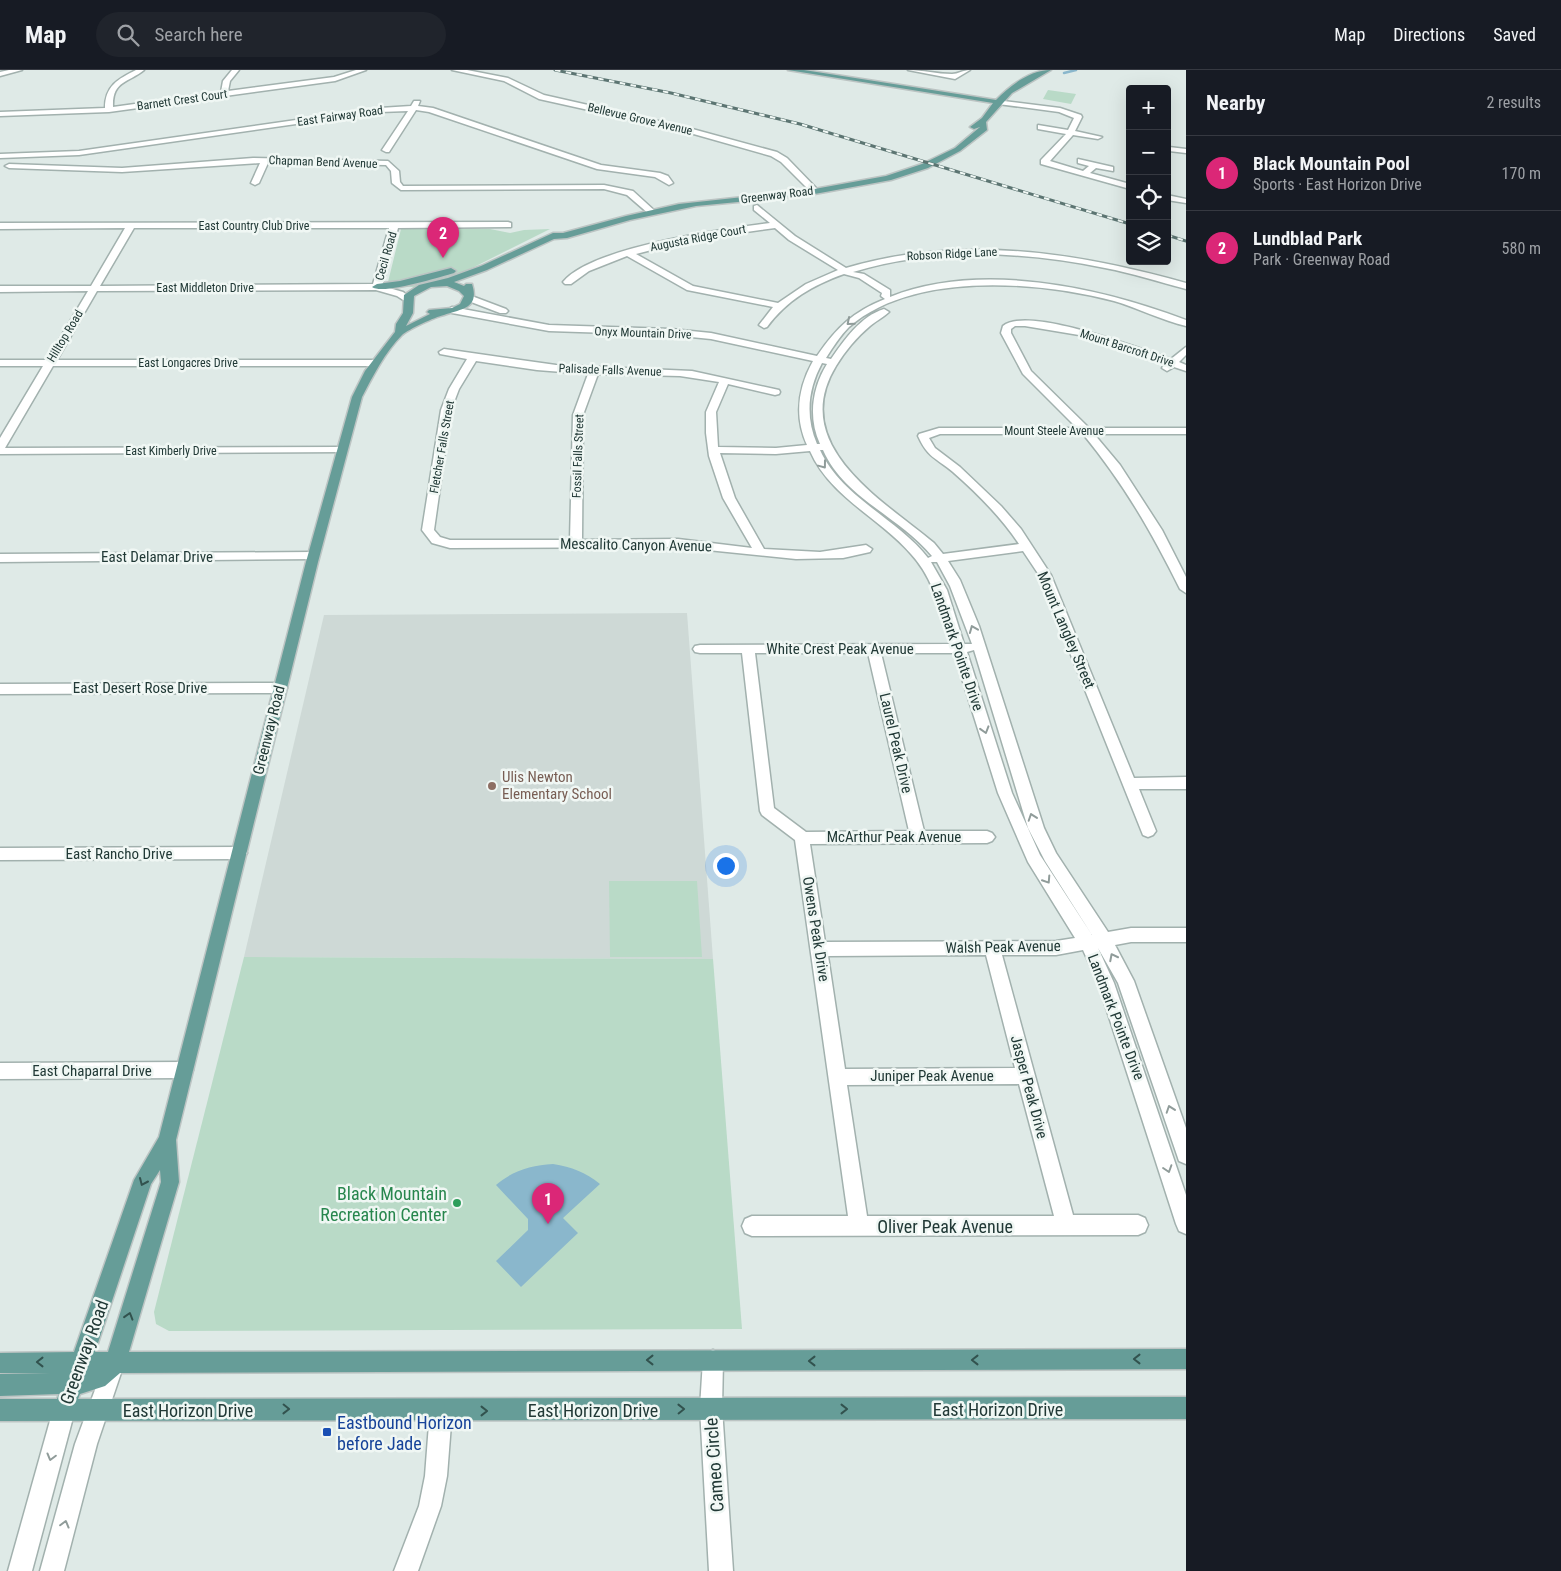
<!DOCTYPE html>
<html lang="en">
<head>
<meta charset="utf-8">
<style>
  :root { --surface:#171b24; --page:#20242c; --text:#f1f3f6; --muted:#9ea1a6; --line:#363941; --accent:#db2777 }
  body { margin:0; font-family:"Roboto Condensed",sans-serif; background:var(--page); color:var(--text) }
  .controls { position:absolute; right:15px; top:15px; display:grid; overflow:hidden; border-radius:5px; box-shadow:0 5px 20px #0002 }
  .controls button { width:45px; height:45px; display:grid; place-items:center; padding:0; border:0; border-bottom:1px solid var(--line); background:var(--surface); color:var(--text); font:25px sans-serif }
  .you { position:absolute; left:725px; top:795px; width:18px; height:18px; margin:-12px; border:4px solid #fff; border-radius:50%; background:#1a73e8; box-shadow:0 0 0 8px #1a73e833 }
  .badge { display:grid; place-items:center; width:32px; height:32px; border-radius:50%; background:var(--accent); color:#fff; font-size:16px; font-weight:700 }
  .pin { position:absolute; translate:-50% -41px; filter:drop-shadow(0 1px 2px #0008) }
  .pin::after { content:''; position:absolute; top:26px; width:18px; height:15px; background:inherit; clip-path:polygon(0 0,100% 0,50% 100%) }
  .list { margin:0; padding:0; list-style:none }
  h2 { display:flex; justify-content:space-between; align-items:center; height:65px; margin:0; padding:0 20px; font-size:21px }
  h2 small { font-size:16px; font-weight:400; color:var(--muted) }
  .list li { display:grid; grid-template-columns:32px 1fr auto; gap:15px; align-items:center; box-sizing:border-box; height:75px; padding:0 20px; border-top:1px solid var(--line) }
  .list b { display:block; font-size:19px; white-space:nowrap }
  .list p { margin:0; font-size:16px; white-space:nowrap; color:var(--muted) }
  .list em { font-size:16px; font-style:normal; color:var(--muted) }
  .icon { flex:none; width:28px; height:28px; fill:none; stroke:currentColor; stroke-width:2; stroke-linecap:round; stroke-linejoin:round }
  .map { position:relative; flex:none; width:1186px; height:1501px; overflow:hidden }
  header { display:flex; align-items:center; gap:30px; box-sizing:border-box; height:70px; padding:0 25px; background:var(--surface); border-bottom:1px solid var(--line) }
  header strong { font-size:24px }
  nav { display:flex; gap:28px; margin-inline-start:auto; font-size:18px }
  .search { width:350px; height:45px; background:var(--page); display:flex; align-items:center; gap:12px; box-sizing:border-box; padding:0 18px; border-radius:28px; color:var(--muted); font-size:19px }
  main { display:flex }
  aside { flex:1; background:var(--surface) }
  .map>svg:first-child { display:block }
  .built { fill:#ced9d6 }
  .green { fill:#b9dac7 }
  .water { fill:#8ab7cc }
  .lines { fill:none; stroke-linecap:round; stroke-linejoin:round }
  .stream { stroke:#8ab7cc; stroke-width:2.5 }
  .minor-casing { stroke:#a2b1ae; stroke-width:3 }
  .major-casing { stroke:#bcc4c3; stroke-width:3 }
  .minor { fill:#fff; fill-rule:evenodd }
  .major { fill:#669d98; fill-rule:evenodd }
  .rail-casing { stroke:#5c7572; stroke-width:3 }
  .rail { stroke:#f0f7f4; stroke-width:2; stroke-dasharray:5.5; stroke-linecap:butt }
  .oneway { stroke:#909c9a }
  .oneway2 { stroke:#32524e }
  .education-dot { fill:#8d6e63; stroke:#f0f7f4; stroke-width:2 }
  .leisure-dot { fill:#2e9e5b; stroke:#f0f7f4; stroke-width:2 }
  .transit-dot { fill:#1a4fb4; stroke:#f0f7f4; stroke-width:2 }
  .labels { text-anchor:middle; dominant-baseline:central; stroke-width:5; stroke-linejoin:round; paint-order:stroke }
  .far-street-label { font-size:12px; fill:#213936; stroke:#f0f7f4 }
  .street-label { font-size:15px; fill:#213936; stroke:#f0f7f4 }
  .education-label { font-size:15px; fill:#785e54; stroke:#f0f7f4; text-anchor:start }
  .near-leisure-label { font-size:18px; fill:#27864d; stroke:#f0f7f4; text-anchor:end }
  .near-street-label { font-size:18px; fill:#213936; stroke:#f0f7f4 }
  .near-transit-label { font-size:18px; fill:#164399; stroke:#f0f7f4; text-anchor:start }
</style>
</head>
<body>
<header>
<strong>Map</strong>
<div class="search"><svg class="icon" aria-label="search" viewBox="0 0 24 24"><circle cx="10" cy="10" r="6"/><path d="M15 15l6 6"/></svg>Search here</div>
<nav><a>Map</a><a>Directions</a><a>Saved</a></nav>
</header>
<main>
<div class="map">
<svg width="1186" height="1501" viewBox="0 0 1186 1501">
  <rect width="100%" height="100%" fill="#dfeae7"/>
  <path class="built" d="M687 543 713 889 244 887 324 545Z"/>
  <g class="green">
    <path d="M1048 20 1076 24 1071 34 1043 29Z"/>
    <path d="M401 159H490L510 163 524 160 550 159 430 219 393 215 388 212Z"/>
    <path d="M609 811H697L702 887H610Z"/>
    <path d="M244 887 713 889 742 1259 169 1261 156 1254 154 1242Z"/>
  </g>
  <path class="water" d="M553 1094C572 1097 585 1102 600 1114L563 1148 578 1163 521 1217 496 1191 528 1160V1149L496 1115C512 1101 531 1095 553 1094Z"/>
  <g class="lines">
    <path class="stream" d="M1064 3 1076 0"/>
    <g class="minor-casing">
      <g id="minor">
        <path d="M9 0H22L0 6V2Z"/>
        <path d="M136 0H144C128 13 112 11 113 37L221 22 223 11 232 0H239L230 11 228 21 334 7 356 0H366L335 11 109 42 0 46V42L105 38C105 16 118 9 136 0Z"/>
        <path d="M452 0H467L508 8 544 25 685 57 777 82 787 88 819 121 812 123 781 92 771 86 683 61 539 29 504 11Z"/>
        <path d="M908 0C923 0 937 4 952 4 958 4 963 0 970 0L955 9Z"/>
        <path d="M995 30 1060 38 1081 45 1082 47 1075 61 1102 67 1098 69 1073 65 1050 91 1083 101 1089 96 1078 93V89L1113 97V101L1096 98 1090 103 1130 114V119L1041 94V90L1066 64 1038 59V55L1068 60 1074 48 1059 42 998 34H995Z"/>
        <path d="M414 31H420L418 36 433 38 601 95 660 103 668 106 673 113 669 115 655 107 597 99 429 42 416 40 389 82H386L382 80 408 41 380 42 79 85 0 88V84L79 81 380 38 411 36Z"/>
        <path d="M1169 77 1186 79V83L1169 81Z"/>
        <path d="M253 88 388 91 399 101 400 112 403 116 604 115 633 121 656 142 649 144 627 125 604 119 401 120 392 113 391 101 386 95 268 93 259 113 255 115 251 113 260 93 122 102 9 98 5 96 9 94 122 98Z"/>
        <path d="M1167 125 1186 129V133L1167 130Z"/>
        <path d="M757 135 795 166 846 198C960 164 1075 182 1186 213V219C1159 212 1132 203 1105 198 1022 181 935 177 853 202L864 204 890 220V227C980 191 1099 217 1186 250V256C1161 250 1138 238 1114 231 1037 211 913 201 849 257 840 266 833 277 826 288L831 289C844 270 861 246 884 239L889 242C884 247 876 251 870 256 857 267 845 281 836 296 787 376 884 431 934 473L943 484 1019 474C1001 447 977 423 953 402 935 387 928 388 918 366L919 364 939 358H1077L1023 304 1001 263 1003 256C1027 235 1141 279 1171 289L1186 277V285L1179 292 1186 295V301L1174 297 1167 301 1162 298 1165 294 1085 266 1025 256H1015L1011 259V263L1031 301 1089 358H1186V364H1094L1120 395 1162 460 1186 507V523L1180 519C1151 461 1124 414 1083 364H940L929 368 935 378 960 397 1001 436 1021 459 1051 505 1134 708 1186 707V719H1139L1156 761 1153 765 1148 767 1143 765 1039 505 1023 481 948 491 960 510 979 556 1044 758 1056 783 1108 862 1131 858H1186V872H1131L1115 875 1134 911 1186 1058V1094L1179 1091 1177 1085 1118 913 1098 878 1114 913 1186 1125V1164L1179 1161 1176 1154 1098 913 1083 880 1056 885H1002L1073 1145H1138L1145 1148 1148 1155 1145 1162 1138 1165 752 1166 745 1163 742 1156 745 1149 752 1146H848L795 770 762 745 760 741 742 583H700L695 582 693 579 695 576 700 575 951 574C941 542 934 509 911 484 880 448 830 427 810 381L776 384 720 383 735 428 764 479 820 482 866 475 872 479 870 482 843 488 796 489 678 477 450 478 432 473 422 460 441 340 449 319 467 289 440 284 439 282 444 279 556 295 692 301 779 320 780 322 779 324 775 325 728 314 716 342 718 377 776 378 807 375C794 346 798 318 813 291L711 269 671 265 549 261 452 243 447 240 452 237 549 255 671 259 711 263 817 286C837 257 853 242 885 229L881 226 882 223 859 208 844 204C813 215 787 230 767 257L764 258 759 255 773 237 687 220 627 186 589 201 571 214H565L563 212C591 177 724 159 770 153L754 140V136ZM775 158 789 170 838 200 806 214 778 233 693 216 636 184 690 170ZM476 291 537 300 588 304 573 345 570 470H450L440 467 434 460 451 340 459 319ZM822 293 827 294C812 318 808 348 820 374H817C805 346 808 319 822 293ZM598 304 680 306 719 312 706 342V363L709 386 723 428 752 478 678 469 582 470 583 345ZM820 380H823C844 428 900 447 932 486L928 488C897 448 842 428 820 380ZM931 492H937L950 516 972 574H964L947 520ZM974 580 1028 758 1045 791 1092 865 1040 785 1012 723 967 582ZM755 583H868L909 761 806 762 774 738ZM881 583H954L998 723 1028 792 1075 868 1056 871 825 872 810 774 987 773 992 771 995 767 992 763 987 761H924ZM986 885 1015 998 845 999 828 886ZM1019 1014 1054 1146H867L847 1015Z"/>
        <path d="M508 152 511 153V157L398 158 382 216 403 222 413 230 408 233 397 226 376 220 97 221 57 290H375L380 293 375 296H53L5 378 341 377 345 378 346 380 345 382 0 384V368L43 296H0V290H47L88 221 0 222V216H91L125 158 0 159V153ZM134 158H389L373 214 100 216Z"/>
        <path d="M469 225 506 239 508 241 506 243H500L466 230 464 228Z"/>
        <path d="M313 482 317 483 319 486 317 489 0 492V484Z"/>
        <path d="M280 613 285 615 287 618 285 621 280 623 0 624V614Z"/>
        <path d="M239 777 244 779 247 783 244 787 239 789 0 790V778Z"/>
        <path d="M184 992 190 994 193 1000 190 1006 184 1008 0 1009V993Z"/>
        <path d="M713 1280 720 1283 723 1290 722 1338 733 1501H709L700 1338 703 1290 706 1283Z"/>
        <path d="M113 1287 120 1290 123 1297 97 1374 64 1501H40L75 1374 106 1290Z"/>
        <path d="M64 1329 72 1332 75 1340 32 1501H8L53 1340 56 1332Z"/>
        <path d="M441 1330 449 1333 452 1341 447 1406 441 1436 418 1501H394L419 1436 425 1406 430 1341 433 1333Z"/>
      </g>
    </g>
    <g class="major-casing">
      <g id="major">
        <path d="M788 0H804L996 30C1011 15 1030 0 1051 0L1012 23 986 52 987 60 960 81 928 98 891 110 809 125 696 136 630 150 567 168 554 169 487 200 454 212 464 216 466 214H472C480 239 461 239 444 245 435 247 409 259 402 265 385 282 373 306 362 327L318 492 176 1070 179 1112 129 1282 1186 1279V1299L120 1303 105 1316 80 1324 78 1329 1186 1327V1349L0 1351V1329H57L59 1324 0 1326V1304L50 1303H0V1283L74 1282 134 1110 159 1067 306 492 352 327 365 301 395 262 396 254 403 243 404 225 419 215 448 208 481 196 553 163H563L626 146 679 134 809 120 886 106 922 94 955 78 980 57 974 59 970 57 982 48 993 33ZM447 216 459 221 464 226 460 234 452 238 429 240 427 242 430 244 406 256 413 243 414 226 431 217ZM160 1100 161 1112 108 1282H95L151 1114Z"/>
        <path d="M451 198 456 201 454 203C439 207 383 225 372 217L377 214 400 211Z"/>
      </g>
    </g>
    <use href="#minor" class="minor"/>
    <use href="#major" class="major"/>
    <g class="rail-casing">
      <g id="rail">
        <path d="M555 0 671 23 800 54 1130 154"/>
        <path d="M1167 165 1186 171"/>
      </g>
    </g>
    <use href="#rail" class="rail"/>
  </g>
  <defs><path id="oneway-chevron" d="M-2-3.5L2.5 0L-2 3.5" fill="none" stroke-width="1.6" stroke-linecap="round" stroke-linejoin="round" transform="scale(1.25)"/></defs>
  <g class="oneway">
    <use href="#oneway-chevron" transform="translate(850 252) rotate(140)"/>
    <use href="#oneway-chevron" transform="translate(823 395) rotate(53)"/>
    <use href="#oneway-chevron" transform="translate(973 559) rotate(-112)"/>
    <use href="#oneway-chevron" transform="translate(985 660) rotate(73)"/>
    <use href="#oneway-chevron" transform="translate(1032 747) rotate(-109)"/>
    <use href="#oneway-chevron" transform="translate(1047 810) rotate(57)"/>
    <use href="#oneway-chevron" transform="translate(1113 887) rotate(-117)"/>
    <use href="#oneway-chevron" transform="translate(1170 1039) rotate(-109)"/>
    <use href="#oneway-chevron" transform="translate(1168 1099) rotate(72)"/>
    <use href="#oneway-chevron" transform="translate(51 1387) rotate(105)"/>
    <use href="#oneway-chevron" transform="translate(65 1454) rotate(-75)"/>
  </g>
  <g class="oneway2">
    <use href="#oneway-chevron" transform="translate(143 1112) rotate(114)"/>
    <use href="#oneway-chevron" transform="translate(129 1246) rotate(-73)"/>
    <use href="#oneway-chevron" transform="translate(1137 1289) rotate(180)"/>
    <use href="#oneway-chevron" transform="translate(650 1290) rotate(180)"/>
    <use href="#oneway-chevron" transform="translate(975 1290) rotate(180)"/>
    <use href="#oneway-chevron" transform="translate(812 1291) rotate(180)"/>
    <use href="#oneway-chevron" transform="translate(40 1292) rotate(180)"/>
    <use href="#oneway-chevron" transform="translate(286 1339) rotate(1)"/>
    <use href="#oneway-chevron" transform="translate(681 1339) rotate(-1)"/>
    <use href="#oneway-chevron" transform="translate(844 1339)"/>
    <use href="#oneway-chevron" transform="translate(484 1341)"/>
  </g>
  <circle class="education-dot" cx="492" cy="716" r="5"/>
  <circle class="leisure-dot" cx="457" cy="1133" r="5"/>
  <rect class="transit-dot" x="322" y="1357" width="10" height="10" rx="2.5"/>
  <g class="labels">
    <g class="far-street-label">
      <text transform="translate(182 30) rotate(-8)">Barnett Crest Court</text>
      <text transform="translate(340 46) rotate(-8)">East Fairway Road</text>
      <text transform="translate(640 49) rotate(13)">Bellevue Grove Avenue</text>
      <text transform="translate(323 92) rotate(2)">Chapman Bend Avenue</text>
      <text transform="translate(777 125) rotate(-7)">Greenway Road</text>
      <text x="254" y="156">East Country Club Drive</text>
      <text transform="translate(698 168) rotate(-11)">Augusta Ridge Court</text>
      <text transform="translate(952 184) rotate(-3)">Robson Ridge Lane</text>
      <text transform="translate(386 186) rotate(-74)">Cecil Road</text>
      <text x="205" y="218">East Middleton Drive</text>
      <text transform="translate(643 263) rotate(2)">Onyx Mountain Drive</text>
      <text transform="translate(65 266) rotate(-59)">Hilltop Road</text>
      <text transform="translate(1127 278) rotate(18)">Mount Barcroft Drive</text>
      <text x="188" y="293">East Longacres Drive</text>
      <text transform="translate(610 300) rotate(2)">Palisade Falls Avenue</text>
      <text x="1054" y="361">Mount Steele Avenue</text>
      <text transform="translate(442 377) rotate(-80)">Fletcher Falls Street</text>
      <text x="171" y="381">East Kimberly Drive</text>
      <text transform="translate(578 386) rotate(-88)">Fossil Falls Street</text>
    </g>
    <g class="street-label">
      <text transform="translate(636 475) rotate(1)">Mescalito Canyon Avenue</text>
      <text x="157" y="487">East Delamar Drive</text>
      <text transform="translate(1066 560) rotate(67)">Mount Langley Street</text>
      <text transform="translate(957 577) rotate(71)">Landmark Pointe Drive</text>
      <text x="840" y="579">White Crest Peak Avenue</text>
      <text x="140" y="618">East Desert Rose Drive</text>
      <text transform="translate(269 660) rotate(-76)">Greenway Road</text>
      <text transform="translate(896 673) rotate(77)">Laurel Peak Drive</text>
      <text x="894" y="767">McArthur Peak Avenue</text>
      <text x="119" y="784">East Rancho Drive</text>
      <text transform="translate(816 859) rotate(81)">Owens Peak Drive</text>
      <text transform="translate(1003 877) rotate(-1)">Walsh Peak Avenue</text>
      <text transform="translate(1116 947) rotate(69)">Landmark Pointe Drive</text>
      <text x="92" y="1001">East Chaparral Drive</text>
      <text x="932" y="1006">Juniper Peak Avenue</text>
      <text transform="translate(1029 1017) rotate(75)">Jasper Peak Drive</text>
    </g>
    <g class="education-label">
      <text x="502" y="707">Ulis Newton<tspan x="502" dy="17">Elementary School</tspan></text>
    </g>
    <g class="near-leisure-label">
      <text x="447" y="1123">Black Mountain<tspan x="447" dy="21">Recreation Center</tspan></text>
    </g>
    <g class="near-street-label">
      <text x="945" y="1156">Oliver Peak Avenue</text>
      <text transform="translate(84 1282) rotate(-70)">Greenway Road</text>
      <text x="998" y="1339">East Horizon Drive</text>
      <text x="188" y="1340">East Horizon Drive</text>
      <text x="593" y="1340">East Horizon Drive</text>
      <text transform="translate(714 1395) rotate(-94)">Cameo Circle</text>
    </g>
    <g class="near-transit-label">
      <text x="337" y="1352">Eastbound Horizon<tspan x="337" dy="21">before Jade</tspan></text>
    </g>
  </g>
</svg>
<div class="controls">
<button>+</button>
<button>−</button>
<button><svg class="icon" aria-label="locate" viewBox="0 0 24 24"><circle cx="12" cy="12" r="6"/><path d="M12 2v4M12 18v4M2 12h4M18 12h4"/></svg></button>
<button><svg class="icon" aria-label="layers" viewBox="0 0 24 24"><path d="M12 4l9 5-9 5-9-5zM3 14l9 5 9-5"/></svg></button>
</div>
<div class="you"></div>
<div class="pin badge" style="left:548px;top:1154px">1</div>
<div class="pin badge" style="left:443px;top:188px">2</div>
</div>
<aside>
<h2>Nearby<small>2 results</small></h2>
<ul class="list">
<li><span class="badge">1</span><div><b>Black Mountain Pool</b><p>Sports · East Horizon Drive</p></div><em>170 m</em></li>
<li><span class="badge">2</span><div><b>Lundblad Park</b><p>Park · Greenway Road</p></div><em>580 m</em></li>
</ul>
</aside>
</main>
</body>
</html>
